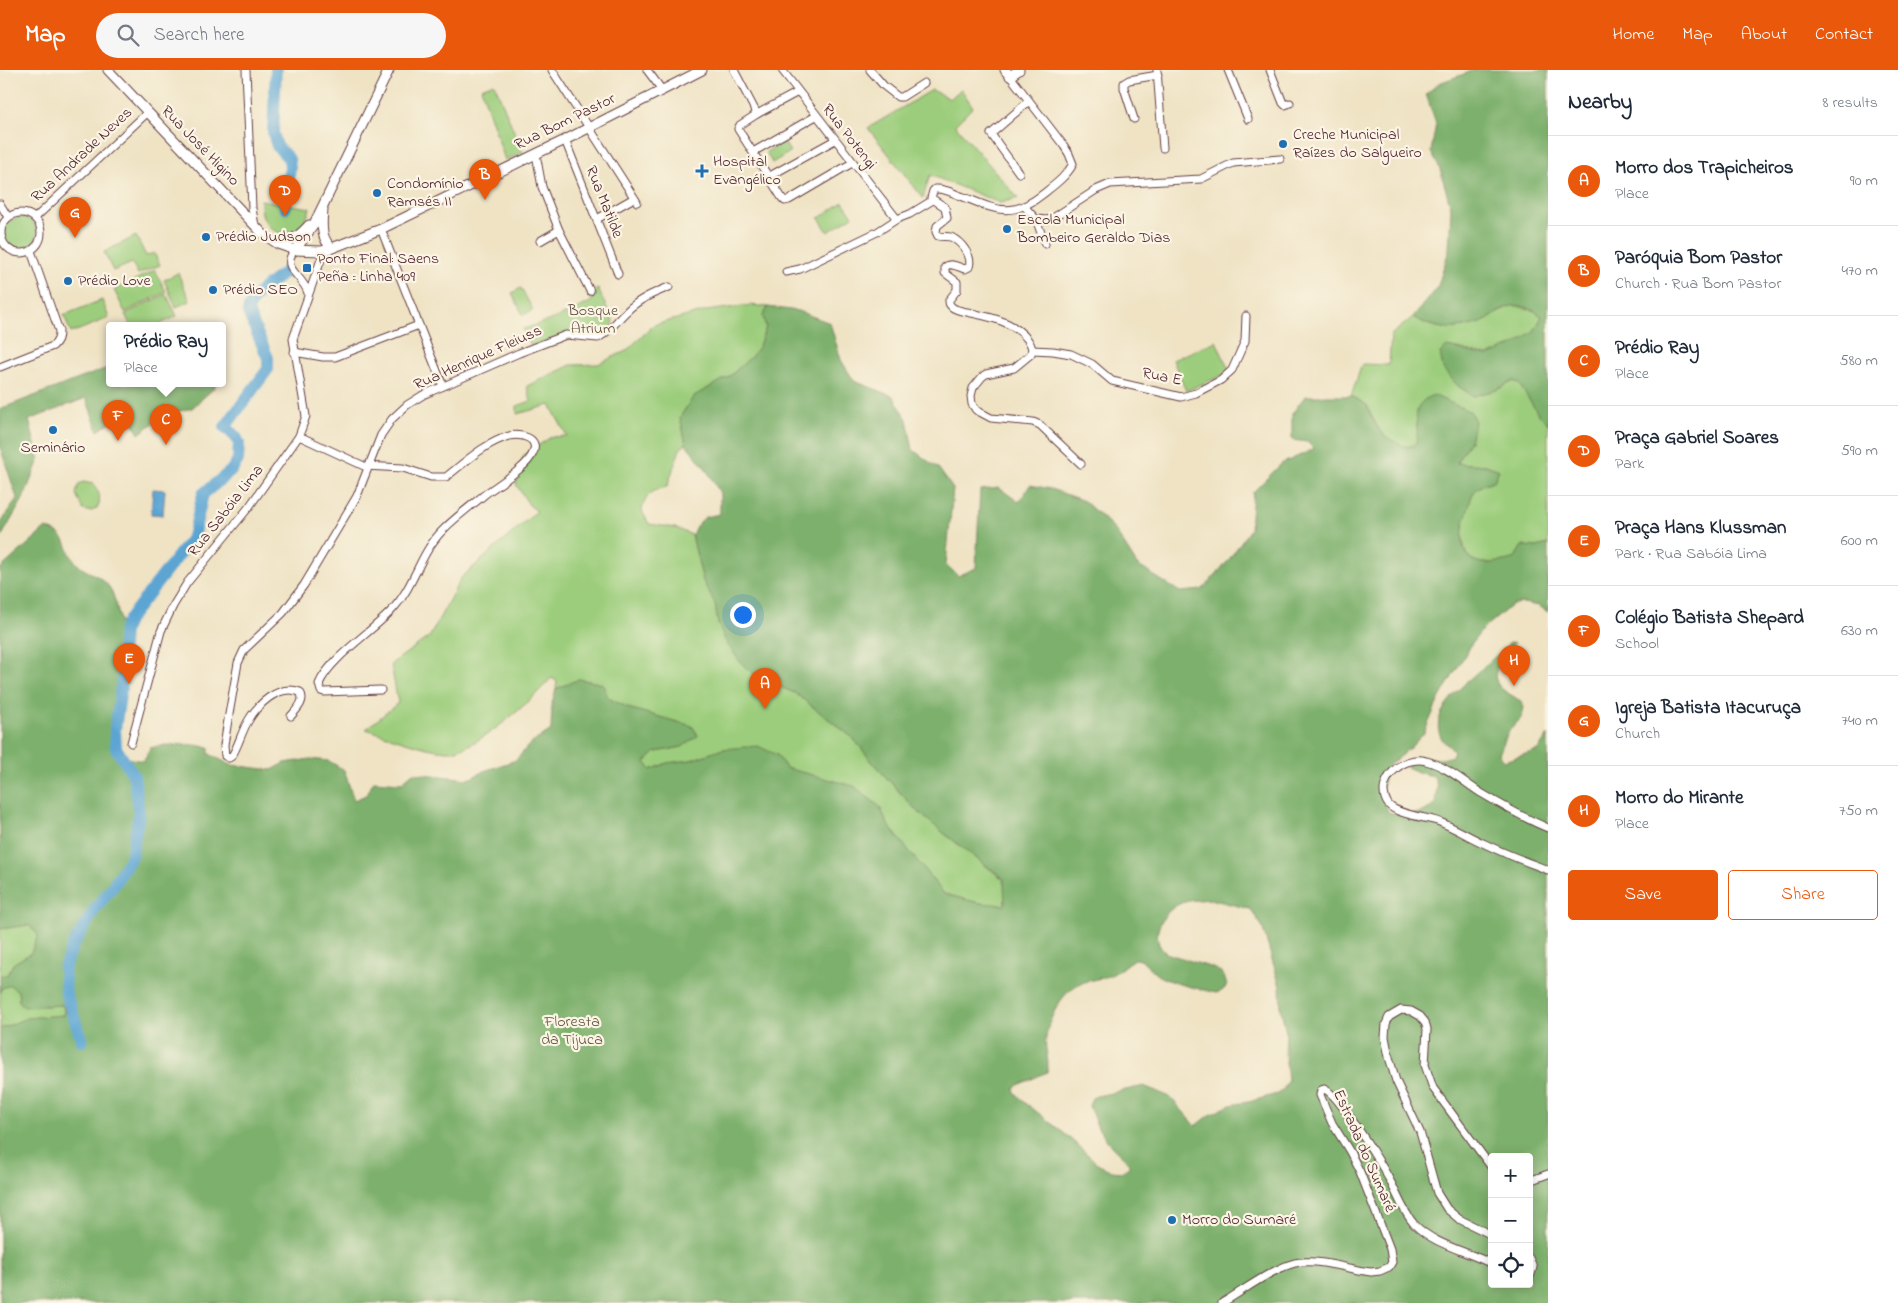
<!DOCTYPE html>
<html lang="en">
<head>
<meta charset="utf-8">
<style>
  :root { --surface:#fff; --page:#f6f6f7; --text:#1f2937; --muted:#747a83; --line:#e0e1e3; --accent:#ea580c }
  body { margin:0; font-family:"Indie Flower",sans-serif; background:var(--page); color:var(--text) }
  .controls { position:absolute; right:15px; bottom:15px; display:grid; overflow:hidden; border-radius:5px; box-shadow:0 2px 12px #0003 }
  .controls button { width:45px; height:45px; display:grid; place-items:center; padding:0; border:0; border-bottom:1px solid var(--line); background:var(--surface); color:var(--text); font:25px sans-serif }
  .you { position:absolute; left:742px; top:544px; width:18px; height:18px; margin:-12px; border:4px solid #fff; border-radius:50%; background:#1a73e8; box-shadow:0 0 0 8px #1a73e833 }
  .badge { display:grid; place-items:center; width:32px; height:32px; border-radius:50%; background:var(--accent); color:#fff; font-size:16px; font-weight:700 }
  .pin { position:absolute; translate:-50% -41px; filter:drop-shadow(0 1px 2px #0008) }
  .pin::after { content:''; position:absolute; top:26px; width:18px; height:15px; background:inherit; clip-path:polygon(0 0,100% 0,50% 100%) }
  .popup { position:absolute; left:106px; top:252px; width:120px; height:65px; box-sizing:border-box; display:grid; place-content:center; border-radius:5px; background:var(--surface); filter:drop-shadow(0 1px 4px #0005); font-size:16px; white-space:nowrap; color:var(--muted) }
  .popup b { font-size:19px; color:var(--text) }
  .popup::after { content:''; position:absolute; left:50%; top:100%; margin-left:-10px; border:10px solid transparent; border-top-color:var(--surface) }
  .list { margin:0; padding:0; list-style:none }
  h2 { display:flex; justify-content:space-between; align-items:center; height:65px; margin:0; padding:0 20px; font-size:21px }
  h2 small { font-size:16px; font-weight:400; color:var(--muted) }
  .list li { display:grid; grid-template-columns:32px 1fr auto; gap:15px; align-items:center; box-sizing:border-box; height:90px; padding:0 20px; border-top:1px solid var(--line) }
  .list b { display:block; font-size:19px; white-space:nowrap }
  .list p { margin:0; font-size:16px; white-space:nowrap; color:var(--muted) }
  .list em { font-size:16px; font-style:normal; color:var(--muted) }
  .actions { display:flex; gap:10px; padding:15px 20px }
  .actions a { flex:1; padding:11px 0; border:1px solid var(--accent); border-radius:5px; text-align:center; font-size:18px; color:var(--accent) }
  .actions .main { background:var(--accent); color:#fff }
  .icon { flex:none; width:28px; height:28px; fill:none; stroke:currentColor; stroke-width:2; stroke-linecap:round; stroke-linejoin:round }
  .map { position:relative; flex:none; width:1548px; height:1233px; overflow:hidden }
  header { display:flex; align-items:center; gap:30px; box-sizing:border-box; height:70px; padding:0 25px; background:var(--accent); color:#fff }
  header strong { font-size:24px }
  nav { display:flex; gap:28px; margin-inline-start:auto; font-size:18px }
  .search { width:350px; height:45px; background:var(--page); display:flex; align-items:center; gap:12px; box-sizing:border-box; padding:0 18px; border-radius:28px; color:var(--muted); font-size:19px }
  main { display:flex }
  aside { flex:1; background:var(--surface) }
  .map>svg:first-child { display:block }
  .green { fill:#9ccd7c; stroke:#737654 }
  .forest { fill:#7db06c; stroke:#64684c; fill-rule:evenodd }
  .water { fill:#5ca5d3; stroke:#53627f }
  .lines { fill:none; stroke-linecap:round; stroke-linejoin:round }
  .river { stroke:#5ca5d3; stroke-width:12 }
  .minor-casing { stroke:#633c42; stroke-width:9 }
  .tertiary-casing { stroke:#633c42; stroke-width:11 }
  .minor { stroke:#fff; stroke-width:7 }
  .tertiary { stroke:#fff; stroke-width:9 }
  .poi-dot { fill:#1f6fb2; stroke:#fcf5e5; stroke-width:2 }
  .labels { text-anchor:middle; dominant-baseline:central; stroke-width:4.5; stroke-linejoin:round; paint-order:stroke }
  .street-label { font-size:16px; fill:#4a1f2b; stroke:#fcf5e5 }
  .poi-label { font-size:16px; fill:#4a1f2b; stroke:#fcf5e5; text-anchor:start }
  .park-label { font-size:16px; fill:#635343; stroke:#fcf5e5 }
</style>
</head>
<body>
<header>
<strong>Map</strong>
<div class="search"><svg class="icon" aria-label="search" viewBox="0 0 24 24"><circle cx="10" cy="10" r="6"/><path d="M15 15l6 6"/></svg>Search here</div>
<nav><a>Home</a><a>Map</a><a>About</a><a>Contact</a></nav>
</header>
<main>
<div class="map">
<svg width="1548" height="1233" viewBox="0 0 1548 1233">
  <rect width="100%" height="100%" fill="#fcf5e5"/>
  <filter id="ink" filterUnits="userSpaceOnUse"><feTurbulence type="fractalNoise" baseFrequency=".02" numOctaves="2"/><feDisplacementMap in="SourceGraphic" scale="10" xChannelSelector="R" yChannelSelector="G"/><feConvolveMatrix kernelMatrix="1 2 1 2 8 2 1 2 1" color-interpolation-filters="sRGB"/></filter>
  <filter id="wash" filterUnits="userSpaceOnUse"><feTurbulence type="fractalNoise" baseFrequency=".0096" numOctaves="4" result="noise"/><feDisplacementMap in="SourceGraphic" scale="20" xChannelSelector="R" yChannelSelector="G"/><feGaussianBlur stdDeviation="1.12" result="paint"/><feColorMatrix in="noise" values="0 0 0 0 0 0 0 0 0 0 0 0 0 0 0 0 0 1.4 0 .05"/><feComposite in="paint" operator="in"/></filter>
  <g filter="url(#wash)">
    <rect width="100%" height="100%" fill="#efe3c4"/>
    <g class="green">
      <path d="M494 13 523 83 505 90 481 18Z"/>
      <path d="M961 19 973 37 955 55 1018 128 1000 133 930 105 923 128 868 58 932 20 950 29Z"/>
      <path d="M784 72 790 82 772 93 766 82Z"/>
      <path d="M261 130 310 138C308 145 306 151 302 156 291 171 271 164 264 149 261 143 261 136 261 130Z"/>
      <path d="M843 132 853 146 828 162 819 148Z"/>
      <circle cx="21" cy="163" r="16"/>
      <path d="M136 166 146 186 154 183 160 195 138 204 132 193 113 201 104 182Z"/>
      <path d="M155 200 166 222 125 242 114 220Z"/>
      <path d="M178 203 190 231 176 237 164 210Z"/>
      <path d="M521 218 533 240 523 245 512 223Z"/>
      <path d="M598 219 614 253 598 268 570 263 531 276 523 259C547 252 570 243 592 231L588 224Z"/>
      <path d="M166 224 177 246 156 256H131L125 244Z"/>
      <path d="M102 230 109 248 71 263 64 245Z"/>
      <path d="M751 235 768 237 763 246 766 257 759 276 752 286 730 306 694 326 680 347 686 374 680 379 667 417C652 420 645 425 642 441L649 454 675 458 692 465 703 511 715 534 718 554 758 608 795 623 853 668 873 693 917 741 945 764 1004 810 1005 836 979 833 944 824 888 755 880 737 786 698 777 685 723 679 691 690 667 693 651 700 645 692 656 682 682 677 698 665 692 656 631 639 608 628 603 614 579 609 556 619 557 611 551 608C534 629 474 683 447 681 424 680 389 666 366 659L398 633 391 594 430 566 461 508 537 441 529 435 516 414 524 385 551 367 567 366 550 335 517 344V336L531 331 527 316 571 295 598 294 626 281 654 255 706 241Z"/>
      <path d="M1514 235 1535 241 1542 247 1534 261 1516 274 1488 286 1447 277 1458 316 1473 326 1496 320 1514 311 1519 314 1539 345 1548 354V474L1537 477 1522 476 1514 489C1503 491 1486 496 1475 491 1454 480 1464 438 1474 422 1478 416 1487 413 1494 411L1499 400 1486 395 1456 393 1470 371 1416 352 1419 365 1415 375C1389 383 1375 355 1367 335L1351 326 1362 294 1389 295 1391 265 1413 247C1433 259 1450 261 1472 255 1477 253 1483 253 1487 250 1497 244 1503 238 1514 235Z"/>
      <path d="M1216 271 1230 302 1186 321 1173 290Z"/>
      <path d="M83 412 93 414C103 424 103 446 83 440L76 424 79 414Z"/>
      <path d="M29 855 38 865 31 883 13 894 7 905 0 906V859Z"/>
      <path d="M10 915 18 921 19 931 46 936 63 935 64 945 27 948 0 959V922L2 918Z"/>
    </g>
    <g class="forest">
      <path d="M1475 0H1548V354L1539 345 1519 314 1514 311 1496 320 1473 326 1458 316 1443 299 1440 283 1447 277 1488 286 1516 274 1534 261 1542 247C1532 237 1515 232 1503 239 1496 242 1491 249 1483 252 1457 261 1437 261 1413 247L1438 216 1449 180 1451 138 1440 99 1431 82 1436 54 1426 24 1439 13Z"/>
      <path d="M768 237 798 241 830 253 841 290 854 311 893 326 907 349 913 380 939 399 953 419 946 494 958 506 976 498 980 420 999 418 1019 432 1030 415 1051 419 1084 431 1113 457 1137 495 1180 522 1202 520 1228 491 1250 459 1253 422 1281 394 1314 379 1307 372 1292 370V344L1305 326H1351L1367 335C1377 361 1380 366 1407 377L1415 375C1423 354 1405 337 1433 325L1471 342 1475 352 1470 371 1456 393 1486 395 1499 400 1494 411C1487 413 1478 416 1474 422 1471 426 1470 433 1469 437 1463 453 1455 481 1475 491 1485 496 1503 491 1514 489L1522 476 1537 477 1548 474V542L1539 536 1523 533 1513 534 1482 560 1472 573 1439 629 1424 663 1412 676 1386 698 1382 721 1388 742C1405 746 1422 746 1435 734L1437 717 1434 706 1420 703 1407 697C1414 681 1427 688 1440 689 1444 689 1449 687 1452 686L1454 680C1403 648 1491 596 1509 573H1514C1505 588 1482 606 1506 622 1514 627 1520 629 1524 637L1522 647 1508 662 1499 684 1504 691 1538 680 1548 665V1233H0V959L27 948 64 945 65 940 63 935 24 937 19 931 18 921 10 915 2 918 0 922V906L7 905 13 894 31 883 38 865 29 855 0 859V499L46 458C72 467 62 476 75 491 86 506 101 501 112 522 116 532 119 545 121 556 124 570 115 592 126 604L118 631 116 646 120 687 144 691 150 678C169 674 190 672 209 678V684L231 695 272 700 285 693 310 689 329 691 344 700 354 730 366 725 374 711 401 713 413 703 469 709 484 701 516 690 529 675 551 660 552 633 556 619 579 609 603 614 608 628 631 639 692 656 698 666 682 677 656 682 645 692 651 700 667 693 691 690 723 679 758 676 777 685 786 698 854 716 880 737 888 755 944 824 979 833 1005 835 1004 809 945 764 917 741 873 693 853 668 795 623 758 608 741 593 726 572 718 554 715 534 703 511 692 465 696 456 705 447 720 444V423L706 399 686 374 680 347 694 326 730 306 752 286 759 276 766 257 763 246ZM1210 829 1250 839 1262 856 1280 916 1281 940 1286 962 1285 984 1288 1010 1283 1020 1277 1024 1248 1032 1230 1035 1210 1045 1196 1056 1170 1027 1144 1016 1097 1026 1092 1028 1089 1036 1098 1058 1112 1077 1129 1093V1097L1121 1102 1112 1101 1099 1095 1065 1064 1023 1031 1015 1022 1014 1017 1047 1002C1050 989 1044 980 1046 968 1049 948 1061 923 1079 914 1088 910 1099 909 1109 906 1119 902 1125 894 1134 889 1146 889 1148 898 1156 904 1167 913 1201 919 1216 923L1222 921 1227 916 1224 906 1216 899 1166 883C1148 869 1161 843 1179 834 1187 830 1201 830 1210 829ZM1492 1087H1529V1214H1492Z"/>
      <path d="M110 297V314H216L214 318 192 338 164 345 139 364 126 341 98 361 86 328 29 350 39 390 23 429 0 469V455L17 428 0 377V339Z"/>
    </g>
    <path class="water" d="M153 419 165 420 163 445 151 444Z"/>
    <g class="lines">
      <g class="river">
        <path d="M276 0 273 63 277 76 289 89 290 98 285 138"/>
        <path d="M82 971 66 924 64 898 73 875 93 842 113 816 131 787 139 744 134 706 116 678 115 659 124 598 122 586 124 560 129 549 193 467 203 424 231 401 238 390 239 373 236 367 225 357 268 299V288L248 242C250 225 273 212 285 202"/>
      </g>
    </g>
  </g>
  <g filter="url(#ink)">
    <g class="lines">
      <g class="minor-casing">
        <g id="minor">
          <path d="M246 0 252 138 255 156"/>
          <path d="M552 0 637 132"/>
          <path d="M647 0 662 20"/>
          <path d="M734 0 757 44 740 55 738 59 782 128 785 131 789 130 852 93"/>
          <path d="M782 0 897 149"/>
          <path d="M870 0 884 16 898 27H902L924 13"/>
          <path d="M1157 0 1163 78"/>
          <path d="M1228 0 1248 49"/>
          <path d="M1270 0 1283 33 1285 35 1290 33"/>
          <path d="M1010 6 1064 76 1069 84 1073 94C1066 107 1053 116 1043 124 1011 150 995 139 961 126 952 123 945 118 935 119L933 121 931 128 945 137 947 148 937 156 936 162 938 166C942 167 947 166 951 167 961 172 973 186 969 197L965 199C958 197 951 192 945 197V203L957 212V220L949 230C949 234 949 234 952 237 955 240 962 241 967 242 988 247 1013 250 1028 270 1031 275 1033 278 1031 284L1014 298 986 304 982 307 973 318 971 326 972 334 976 340 991 348 1033 352 1040 355 1081 394"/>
          <path d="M757 44 798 22"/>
          <path d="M1134 49 1124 18V13L1129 10 1158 5"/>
          <path d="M565 70 618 204"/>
          <path d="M753 82 816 46"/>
          <path d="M536 84 542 117 559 160 590 221"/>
          <path d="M1019 103 991 64 1029 31"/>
          <path d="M768 107 835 70"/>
          <path d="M0 134 8 147"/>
          <path d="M1024 136 1036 149 1047 150 1053 148 1096 120 1110 114 1201 109 1233 93 1280 89"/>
          <circle cx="21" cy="163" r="20"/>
          <path d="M35 148 148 42"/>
          <path d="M597 149 634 128"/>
          <path d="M1036 149 1045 174"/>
          <path d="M381 159 443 316"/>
          <path d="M540 171 559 160"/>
          <path d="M295 180C279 198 303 205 308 223"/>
          <path d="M786 202 800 199 877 162 897 149 910 144 933 130"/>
          <path d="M1032 280 1053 281 1071 284 1092 294 1112 311 1181 327 1196 323 1221 310 1232 300 1245 271 1246 246"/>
          <path d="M294 282 323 287H335L419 255"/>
          <path d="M0 297 53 276C58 271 59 268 59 261L31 181"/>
          <path d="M299 366 364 396 403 398 431 407H446C465 392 485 373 509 366 520 364 540 367 533 383 527 398 498 414 484 425 471 436 456 447 444 459 420 482 415 515 393 539 373 561 330 588 319 614L321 621 324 622 381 620"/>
          <path d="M291 646C297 639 306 631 300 622 278 613 256 636 247 653 241 664 238 676 232 686L229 688 225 686 224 675 228 650 238 593 244 580 283 543 304 515 357 426 381 365 392 349 407 335 423 325 519 283 566 265 598 268C610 262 617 250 627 241 639 229 654 223 669 217"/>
          <path d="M131 673 161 561 173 536 187 513 249 437 299 366 306 346 293 269 324 181"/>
          <path d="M1548 758C1525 749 1503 736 1481 723 1464 712 1446 696 1426 691 1403 684 1373 712 1388 734 1395 744 1424 747 1437 751 1454 757 1469 767 1485 774 1505 784 1527 792 1548 800"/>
          <path d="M1492 1098 1433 1018 1425 995 1427 959 1425 952 1420 946 1411 941 1401 940 1389 947 1386 954 1385 967 1389 987 1396 1011 1420 1062 1437 1123 1447 1139 1459 1149 1492 1165"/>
          <path d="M1529 1111 1548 1104"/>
          <path d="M1529 1188 1533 1197 1531 1204 1529 1206"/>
          <path d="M1222 1233C1243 1221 1278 1194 1301 1192 1324 1190 1348 1199 1371 1202L1380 1201 1389 1197 1392 1192 1390 1179 1360 1102 1350 1082 1332 1053 1320 1025 1321 1020 1324 1019C1337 1022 1380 1092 1388 1107 1397 1123 1402 1140 1414 1154 1434 1175 1467 1181 1492 1194"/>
        </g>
      </g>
      <g class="tertiary-casing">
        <g id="tertiary">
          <path d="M108 0 263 164 278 174 295 180 321 181 332 178 381 159 565 70 702 0"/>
          <path d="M1005 0 1010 6 1019 0"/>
          <path d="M323 139C322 154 320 168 332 178"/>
          <path d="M278 172C292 172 300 165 309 155"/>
          <path d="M295 180 313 156 389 0"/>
        </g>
      </g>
      <use href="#minor" class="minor"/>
      <use href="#tertiary" class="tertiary"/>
    </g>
  </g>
  <g class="poi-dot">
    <circle cx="1283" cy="74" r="5"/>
    <path d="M699.5 93.5h5v5h5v5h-5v5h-5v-5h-5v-5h5z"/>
    <circle cx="377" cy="123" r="5"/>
    <circle cx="1007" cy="159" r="5"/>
    <circle cx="206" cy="167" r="5"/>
    <rect x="302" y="193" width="10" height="10" rx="2.5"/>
    <circle cx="68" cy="211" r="5"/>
    <circle cx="213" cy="220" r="5"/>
    <circle cx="53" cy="360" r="5"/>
    <circle cx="1172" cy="1150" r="5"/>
  </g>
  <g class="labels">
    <g class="street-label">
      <text transform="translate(565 52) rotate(-26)">Rua Bom Pastor</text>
      <text transform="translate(849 67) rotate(52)">Rua Potengi</text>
      <text transform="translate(200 76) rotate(46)">Rua José Higino</text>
      <text transform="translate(82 85) rotate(-43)">Rua Andrade Neves</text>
      <text transform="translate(604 132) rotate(68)">Rua Matilde</text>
      <text transform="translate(478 288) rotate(-24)">Rua Henrique Fleiuss</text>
      <text transform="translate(1162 307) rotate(11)">Rua E</text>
      <text transform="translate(226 441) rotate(-52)">Rua Sabóia Lima</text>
      <text transform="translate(1364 1081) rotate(66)">Estrada do Sumaré</text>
    </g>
    <g class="poi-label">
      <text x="1293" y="65">Creche Municipal<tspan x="1293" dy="18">Raízes do Salgueiro</tspan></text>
      <text x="713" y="92">Hospital<tspan x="713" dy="18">Evangélico</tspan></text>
      <text x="387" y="114">Condomínio<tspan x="387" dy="18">Ramsés II</tspan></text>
      <text x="1017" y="150">Escola Municipal<tspan x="1017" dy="18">Bombeiro Geraldo Dias</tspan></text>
      <text x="216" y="167">Prédio Judson</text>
      <text x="317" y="189">Ponto Final: Saens<tspan x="317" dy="18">Peña :: Linha 409</tspan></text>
      <text x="78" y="211">Prédio Love</text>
      <text x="223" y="220">Prédio SEO</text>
      <text x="53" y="378" text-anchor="middle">Seminário</text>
      <text x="1182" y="1150">Morro do Sumaré</text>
    </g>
    <g class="park-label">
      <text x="593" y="241">Bosque<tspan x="593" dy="18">Atrium</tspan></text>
      <text x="572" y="952">Floresta<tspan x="572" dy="18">da Tijuca</tspan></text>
    </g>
  </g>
</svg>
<div class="controls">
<button>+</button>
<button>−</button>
<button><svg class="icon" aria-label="locate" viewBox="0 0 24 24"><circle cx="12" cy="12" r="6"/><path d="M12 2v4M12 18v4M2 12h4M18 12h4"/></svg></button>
</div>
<div class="you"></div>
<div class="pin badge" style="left:765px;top:639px">A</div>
<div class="pin badge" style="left:485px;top:130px">B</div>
<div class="pin badge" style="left:166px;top:375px">C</div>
<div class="popup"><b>Prédio Ray</b>Place</div>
<div class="pin badge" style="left:285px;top:146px">D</div>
<div class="pin badge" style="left:129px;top:614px">E</div>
<div class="pin badge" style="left:118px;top:371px">F</div>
<div class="pin badge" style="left:75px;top:168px">G</div>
<div class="pin badge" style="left:1514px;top:616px">H</div>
</div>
<aside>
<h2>Nearby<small>8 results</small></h2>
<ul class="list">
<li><span class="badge">A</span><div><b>Morro dos Trapicheiros</b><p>Place</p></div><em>90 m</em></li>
<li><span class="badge">B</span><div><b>Paróquia Bom Pastor</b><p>Church · Rua Bom Pastor</p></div><em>470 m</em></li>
<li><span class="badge">C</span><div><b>Prédio Ray</b><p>Place</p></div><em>580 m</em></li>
<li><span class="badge">D</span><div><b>Praça Gabriel Soares</b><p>Park</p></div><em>590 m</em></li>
<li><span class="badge">E</span><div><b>Praça Hans Klussman</b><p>Park · Rua Sabóia Lima</p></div><em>600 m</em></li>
<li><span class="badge">F</span><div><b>Colégio Batista Shepard</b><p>School</p></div><em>630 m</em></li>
<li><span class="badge">G</span><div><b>Igreja Batista Itacuruça</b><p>Church</p></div><em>740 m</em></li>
<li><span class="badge">H</span><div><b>Morro do Mirante</b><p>Place</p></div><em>750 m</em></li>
</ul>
<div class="actions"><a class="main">Save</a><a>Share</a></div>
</aside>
</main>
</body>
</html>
